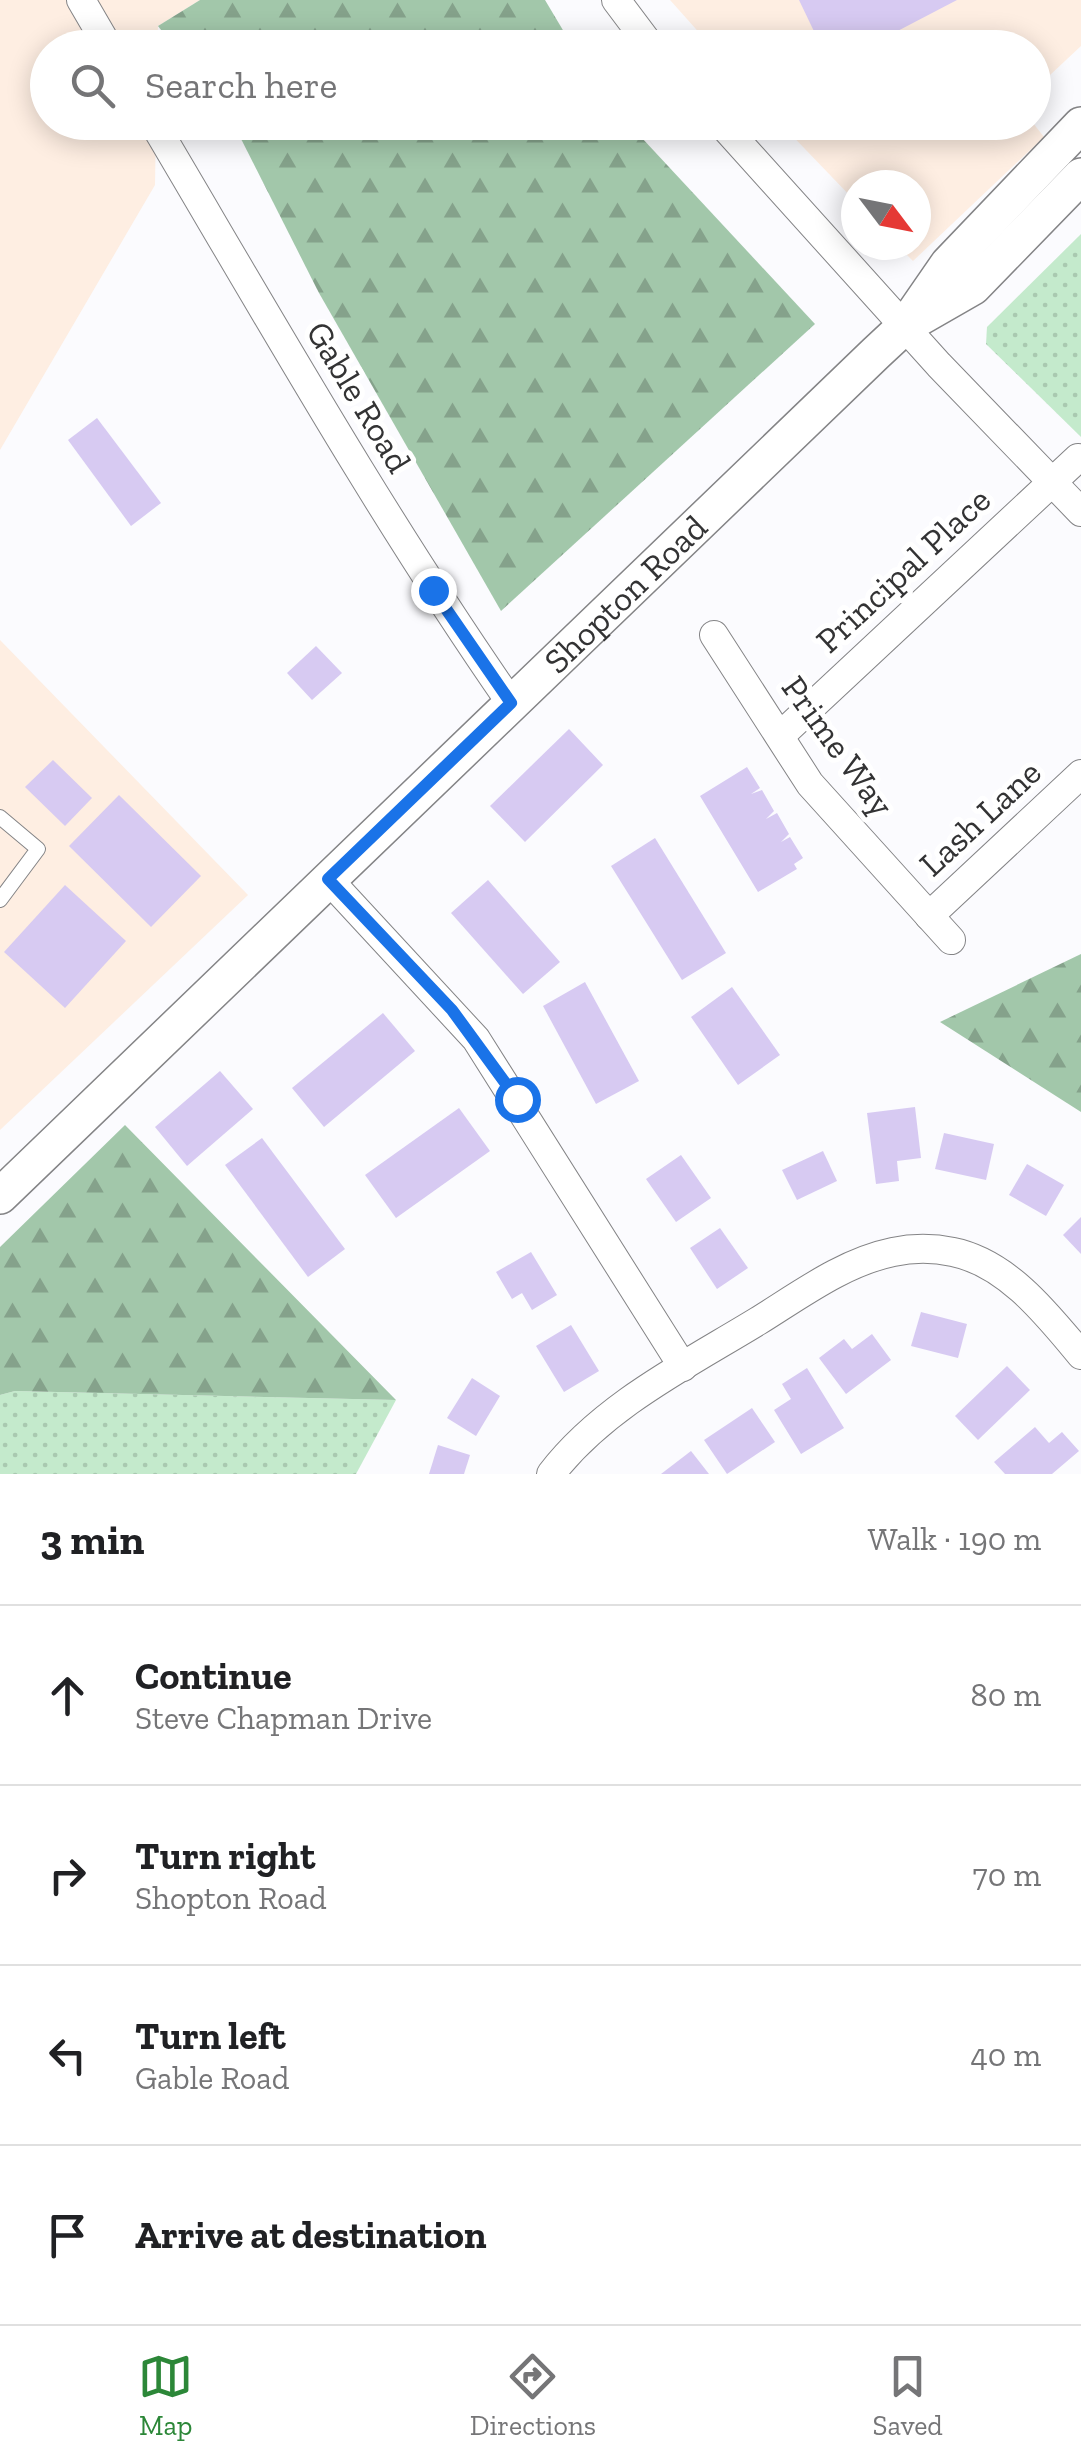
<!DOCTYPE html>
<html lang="en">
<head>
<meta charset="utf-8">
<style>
  :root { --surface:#fff; --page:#f6f6f6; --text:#202124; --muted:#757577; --line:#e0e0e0; --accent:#2c8738 }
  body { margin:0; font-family:"Zilla Slab",serif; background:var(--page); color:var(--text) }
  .compass { position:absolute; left:841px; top:170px; width:90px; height:90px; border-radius:50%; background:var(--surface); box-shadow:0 5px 25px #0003; rotate:122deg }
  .stop { position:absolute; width:30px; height:30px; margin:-22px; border:8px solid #1a73e8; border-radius:50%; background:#fff }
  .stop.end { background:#1a73e8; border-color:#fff; box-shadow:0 2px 10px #0008 }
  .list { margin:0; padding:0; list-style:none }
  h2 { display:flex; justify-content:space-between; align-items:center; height:130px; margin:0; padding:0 40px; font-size:42px }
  h2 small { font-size:32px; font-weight:400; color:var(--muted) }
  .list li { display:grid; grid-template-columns:65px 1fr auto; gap:30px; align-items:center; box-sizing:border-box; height:180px; padding:0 40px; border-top:2px solid var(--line) }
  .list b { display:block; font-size:38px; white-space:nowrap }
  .list p { margin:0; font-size:32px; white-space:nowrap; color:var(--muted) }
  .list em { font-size:32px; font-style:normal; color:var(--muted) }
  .icon { flex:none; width:55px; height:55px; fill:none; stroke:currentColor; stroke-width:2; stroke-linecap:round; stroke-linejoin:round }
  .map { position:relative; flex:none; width:1081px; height:1474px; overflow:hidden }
  .search { position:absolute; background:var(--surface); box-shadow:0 5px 25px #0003; left:30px; right:30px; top:30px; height:110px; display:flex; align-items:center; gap:25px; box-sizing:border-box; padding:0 35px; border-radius:55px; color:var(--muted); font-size:38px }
  .sheet { height:850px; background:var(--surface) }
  nav { display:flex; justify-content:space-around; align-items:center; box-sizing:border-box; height:140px; border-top:2px solid var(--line); background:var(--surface); font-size:28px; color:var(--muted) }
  nav a { display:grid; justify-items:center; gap:5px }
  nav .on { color:var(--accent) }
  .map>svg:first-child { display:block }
  .industrial { fill:#feeee2 }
  .grass { fill:url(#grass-dots) }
  .forest { fill:url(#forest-firs) }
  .building { fill:#d7caf2 }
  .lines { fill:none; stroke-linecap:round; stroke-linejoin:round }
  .service-casing { stroke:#848486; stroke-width:16 }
  .minor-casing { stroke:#848486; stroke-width:30 }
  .tertiary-casing { stroke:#848486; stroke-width:38 }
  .service { stroke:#fff; stroke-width:14 }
  .minor { stroke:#fff; stroke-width:28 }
  .tertiary { stroke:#fff; stroke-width:35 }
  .route { stroke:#1a73e8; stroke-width:12 }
  .labels { text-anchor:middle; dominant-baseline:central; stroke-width:10; stroke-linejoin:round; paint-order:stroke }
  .street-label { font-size:35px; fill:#333334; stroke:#fff }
</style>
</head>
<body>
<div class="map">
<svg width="1081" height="1474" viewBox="0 0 1081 1474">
  <defs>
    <pattern id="grass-dots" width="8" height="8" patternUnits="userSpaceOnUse" patternTransform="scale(2.5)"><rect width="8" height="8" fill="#c4eacc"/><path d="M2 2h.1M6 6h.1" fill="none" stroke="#a9c9b0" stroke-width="1.8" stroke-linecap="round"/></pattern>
    <pattern id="forest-firs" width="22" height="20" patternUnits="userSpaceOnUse" patternTransform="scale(2.5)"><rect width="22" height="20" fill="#a2c7aa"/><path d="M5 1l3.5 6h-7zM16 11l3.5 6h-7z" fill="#85a28b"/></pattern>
  </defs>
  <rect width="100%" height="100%" fill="#fbfbfe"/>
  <g class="industrial">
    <path d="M0 0H200L158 26 157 47 48 48V122L156 123 155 185 0 450Z"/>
    <path d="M670 0H1081V46L1034 90V48L712 47Z"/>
    <path d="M780 123H1033L1044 137 913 261 897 245H916V185H856V202Z"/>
    <path d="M0 640 248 895 0 1130Z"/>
  </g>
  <g class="grass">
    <path d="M1081 234V437L986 344 987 327Z"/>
    <path d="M15 1391 396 1400 356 1474H0V1395Z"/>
  </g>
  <g class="forest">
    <path d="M200 0H545L573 47H174L158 26Z"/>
    <path d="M233 123H628L815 324 501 611 319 293Z"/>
    <path d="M1081 954V1112L940 1022Z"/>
    <path d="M125 1125 396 1400 15 1391 0 1395V1247Z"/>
  </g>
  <g class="building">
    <path d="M799 0H957L865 48H822Z"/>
    <path d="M97 418 161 503 131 526 68 440Z"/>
    <path d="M316 646 342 673 312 700 287 673Z"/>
    <path d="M569 729 603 765 525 842 490 806Z"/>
    <path d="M53 760 92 798 65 826 25 787Z"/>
    <path d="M747 767 760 788 751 794 762 790 774 811 766 819 777 813 789 834 781 842 790 837 803 858 794 864 797 869 758 892 700 796Z"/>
    <path d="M119 795 201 876 151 927 69 846Z"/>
    <path d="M655 838 726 953 682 980 611 866Z"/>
    <path d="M488 880 560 962 523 994 451 913Z"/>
    <path d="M65 885 126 941 65 1008 4 952Z"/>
    <path d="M585 982 639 1081 596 1104 543 1006Z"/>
    <path d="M732 987 780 1055 738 1085 691 1017Z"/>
    <path d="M383 1013 415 1051 324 1127 292 1088Z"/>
    <path d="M220 1071 253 1109 187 1166 155 1127Z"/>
    <path d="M915 1107 921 1158 897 1161 899 1181 876 1184 867 1113Z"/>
    <path d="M459 1108 490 1151 396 1218 365 1175Z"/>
    <path d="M944 1133 994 1144 986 1180 935 1169Z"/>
    <path d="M262 1138 345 1249 308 1277 225 1165Z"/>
    <path d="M823 1151 837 1181 797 1200 782 1170Z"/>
    <path d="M681 1155 711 1198 676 1222 646 1179Z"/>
    <path d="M1027 1164 1064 1185 1046 1216 1009 1195Z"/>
    <path d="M1081 1217V1254L1063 1235Z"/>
    <path d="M720 1228 748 1268 717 1289 690 1248Z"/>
    <path d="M531 1252 557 1295 532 1310 522 1293 512 1299 496 1272Z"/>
    <path d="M921 1312 967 1324 958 1358 911 1346Z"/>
    <path d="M571 1325 599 1371 564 1392 536 1346Z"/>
    <path d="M872 1334 891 1360 846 1394 819 1358 844 1339 852 1349Z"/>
    <path d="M1007 1366 1030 1390 978 1440 955 1416Z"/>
    <path d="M807 1368 844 1428 801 1454 774 1410 791 1399 782 1384Z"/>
    <path d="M472 1378 500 1396 476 1436 447 1418Z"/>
    <path d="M752 1408 775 1442 727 1474 704 1440Z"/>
    <path d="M1035 1427 1049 1443 1062 1432 1079 1451 1052 1474H1005L994 1462Z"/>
    <path d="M438 1445 470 1455 464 1474H429Z"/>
    <path d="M691 1451 709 1474H661Z"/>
  </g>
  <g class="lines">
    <g class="service-casing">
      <path id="service" d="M0 817 38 849 0 900"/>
    </g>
    <g class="minor-casing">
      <g id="minor">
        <path d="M81 0 109 48"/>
        <path d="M616 0 652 48"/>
        <path d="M153 122C269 318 381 516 511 703"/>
        <path d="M720 122 939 365 1081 512"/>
        <path d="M714 635 810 784 951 940"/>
        <path d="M780 736 1078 458"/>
        <path d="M328 879 476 1039 683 1367"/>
        <path d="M929 916 1081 774"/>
        <path d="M551 1474C603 1406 686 1365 758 1321 800 1295 844 1262 893 1252 912 1248 934 1248 953 1252 1007 1263 1047 1314 1081 1355"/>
      </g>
    </g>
    <g class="tertiary-casing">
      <g id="tertiary">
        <path d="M910 319 948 264 1081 125"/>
        <path id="s1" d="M0 1196 876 353 905 326 973 287 1081 176"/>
      </g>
    </g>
    <use href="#service" class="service"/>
    <use href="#minor" class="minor"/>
    <use href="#tertiary" class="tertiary"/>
  </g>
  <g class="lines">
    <path class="route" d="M433 590 511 703 328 879 452 1010 517 1099"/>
  </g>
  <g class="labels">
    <g class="street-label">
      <text transform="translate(359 397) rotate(59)">Gable Road</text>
      <text transform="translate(903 570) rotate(-43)">Principal Place</text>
      <text stroke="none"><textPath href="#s1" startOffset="868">Shopton Road</textPath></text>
      <text transform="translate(838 746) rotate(54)">Prime Way</text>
      <text transform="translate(980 818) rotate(-43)">Lash Lane</text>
    </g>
  </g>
</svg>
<svg class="compass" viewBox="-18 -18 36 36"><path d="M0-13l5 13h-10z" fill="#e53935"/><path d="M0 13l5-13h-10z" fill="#757577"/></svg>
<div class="stop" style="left:517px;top:1099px"></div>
<div class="stop end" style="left:433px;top:590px"></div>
<div class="search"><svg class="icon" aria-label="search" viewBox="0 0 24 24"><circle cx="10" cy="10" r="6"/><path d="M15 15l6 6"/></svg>Search here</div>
</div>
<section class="sheet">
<h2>3 min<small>Walk · 190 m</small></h2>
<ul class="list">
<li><svg class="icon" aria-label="ahead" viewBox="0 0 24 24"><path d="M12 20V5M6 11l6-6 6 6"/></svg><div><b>Continue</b><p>Steve Chapman Drive</p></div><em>80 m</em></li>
<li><svg class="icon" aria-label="right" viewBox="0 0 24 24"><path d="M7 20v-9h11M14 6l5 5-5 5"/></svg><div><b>Turn right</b><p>Shopton Road</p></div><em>70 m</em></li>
<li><svg class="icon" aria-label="left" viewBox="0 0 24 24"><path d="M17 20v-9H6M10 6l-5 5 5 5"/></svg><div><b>Turn left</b><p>Gable Road</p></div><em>40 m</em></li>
<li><svg class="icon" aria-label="arrive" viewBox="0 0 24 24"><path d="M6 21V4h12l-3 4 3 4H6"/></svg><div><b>Arrive at destination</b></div></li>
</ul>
</section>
<nav>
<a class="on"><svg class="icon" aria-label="map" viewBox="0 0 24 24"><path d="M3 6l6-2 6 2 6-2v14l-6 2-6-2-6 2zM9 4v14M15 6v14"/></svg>Map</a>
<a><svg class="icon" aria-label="directions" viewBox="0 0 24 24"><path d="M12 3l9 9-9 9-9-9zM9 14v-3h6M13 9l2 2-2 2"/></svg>Directions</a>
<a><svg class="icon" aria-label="saved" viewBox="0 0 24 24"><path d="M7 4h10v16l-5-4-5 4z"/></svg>Saved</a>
</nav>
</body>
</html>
